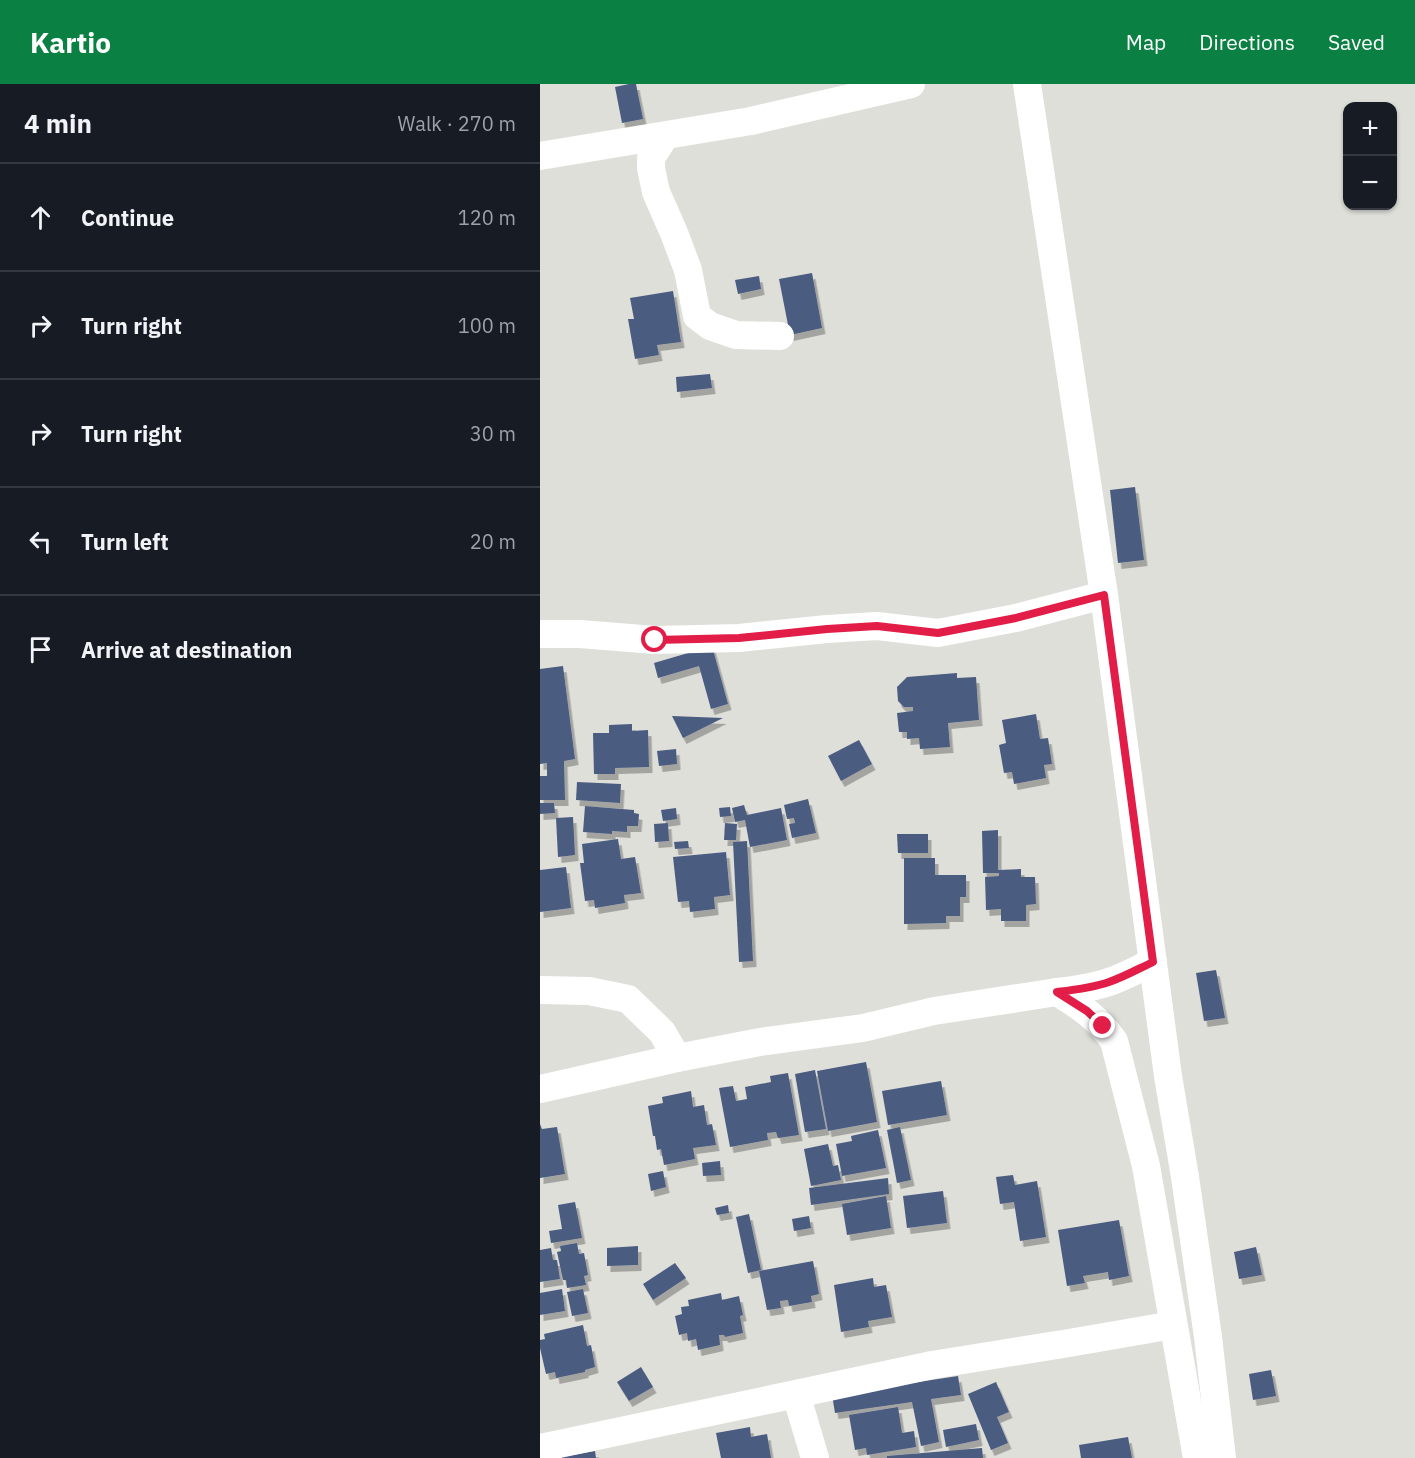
<!DOCTYPE html>
<html lang="en">
<head>
<meta charset="utf-8">
<style>
  :root { --surface:#171b24; --page:#242831; --text:#f1f3f6; --muted:#9ea1a6; --line:#363941; --accent:#0b8043 }
  body { margin:0; font-family:"IBM Plex Sans",sans-serif; background:var(--page); color:var(--text) }
  .controls { position:absolute; right:18px; top:18px; display:grid; overflow:hidden; border-radius:12px; box-shadow:0 2px 4px #0004 }
  .controls button { width:54px; height:54px; display:grid; place-items:center; padding:0; border:0; border-bottom:2px solid var(--line); background:var(--surface); color:var(--text); font:30px sans-serif }
  .stop { position:absolute; width:18px; height:18px; margin:-14px; border:4px solid #e11d48; border-radius:50%; background:#fff }
  .stop.end { background:#e11d48; border-color:#fff; box-shadow:0 2px 6px #0008 }
  .list { margin:0; padding:0; list-style:none }
  h2 { display:flex; justify-content:space-between; align-items:center; height:78px; margin:0; padding:0 24px; font-size:26px }
  h2 small { font-size:20px; font-weight:400; color:var(--muted) }
  .list li { display:grid; grid-template-columns:39px 1fr auto; gap:18px; align-items:center; box-sizing:border-box; height:108px; padding:0 24px; border-top:2px solid var(--line) }
  .list b { display:block; font-size:22px; white-space:nowrap }
  .list em { font-size:20px; font-style:normal; color:var(--muted) }
  .icon { flex:none; width:33px; height:33px; fill:none; stroke:currentColor; stroke-width:2; stroke-linecap:round; stroke-linejoin:round }
  .map { position:relative; flex:none; width:875px; height:1374px; overflow:hidden }
  header { display:flex; align-items:center; gap:36px; box-sizing:border-box; height:84px; padding:0 30px; background:var(--accent); color:#fff }
  header strong { font-size:28px }
  nav { display:flex; gap:33px; margin-inline-start:auto; font-size:21px }
  main { display:flex }
  aside { flex:1; background:var(--surface) }
  .map>svg:first-child { display:block }
  .building { fill:#4c5b81; filter:url(#shadow) }
  .lines { fill:none; stroke-linecap:round; stroke-linejoin:round }
  .minor { stroke:#fff; stroke-width:28 }
  .route { stroke:#e11d48; stroke-width:8 }
</style>
</head>
<body>
<header>
<strong>Kartio</strong>
<nav><a>Map</a><a>Directions</a><a>Saved</a></nav>
</header>
<main>
<aside>
<h2>4 min<small>Walk · 270 m</small></h2>
<ul class="list">
<li><svg class="icon" aria-label="ahead" viewBox="0 0 24 24"><path d="M12 20V5M6 11l6-6 6 6"/></svg><div><b>Continue</b></div><em>120 m</em></li>
<li><svg class="icon" aria-label="right" viewBox="0 0 24 24"><path d="M7 20v-9h11M14 6l5 5-5 5"/></svg><div><b>Turn right</b></div><em>100 m</em></li>
<li><svg class="icon" aria-label="right" viewBox="0 0 24 24"><path d="M7 20v-9h11M14 6l5 5-5 5"/></svg><div><b>Turn right</b></div><em>30 m</em></li>
<li><svg class="icon" aria-label="left" viewBox="0 0 24 24"><path d="M17 20v-9H6M10 6l-5 5 5 5"/></svg><div><b>Turn left</b></div><em>20 m</em></li>
<li><svg class="icon" aria-label="arrive" viewBox="0 0 24 24"><path d="M6 21V4h12l-3 4 3 4H6"/></svg><div><b>Arrive at destination</b></div></li>
</ul>
</aside>
<div class="map">
<svg width="875" height="1374" viewBox="0 0 875 1374">
  <defs>
    <filter id="shadow"><feDropShadow dx="3.5" dy="6" stdDeviation="0" flood-color="#0004"/></filter>
  </defs>
  <rect width="100%" height="100%" fill="#dedfd9"/>
  <g class="building">
    <path d="M89 0H96L103 35 82 39 75 3Z"/>
    <path d="M272 189 282 244 250 251 239 195Z"/>
    <path d="M219 192 221 205 198 210 195 196Z"/>
    <path d="M133 207 141 258 117 261 119 271 95 275 88 235H94L90 214Z"/>
    <path d="M170 290 172 304 137 308 136 293Z"/>
    <path d="M595 403 604 476 578 479 570 406Z"/>
    <path d="M172 562 188 620 171 625 159 582 118 594 114 579Z"/>
    <path d="M23 582 35 675 24 677 25 716H0V692H7V679L0 680V585Z"/>
    <path d="M417 589V594L436 593 439 636 408 639 410 663 380 665 379 654 367 655V648H359L357 629 373 627V623H364L358 617 357 603 367 593Z"/>
    <path d="M496 630 500 655 508 654 512 680 504 681 506 694 474 700 472 688 464 689 459 661 466 659 462 636Z"/>
    <path d="M132 632 157 633 183 634 143 654Z"/>
    <path d="M92 640V647L108 646 109 683 75 684V690H54L53 649H69V641Z"/>
    <path d="M319 656 332 680 301 697 288 672Z"/>
    <path d="M136 665 137 680 119 682 117 667Z"/>
    <path d="M37 698 81 700 80 719 36 716Z"/>
    <path d="M268 715 276 749 252 754 249 740 255 739 254 734 247 735 244 721Z"/>
    <path d="M0 719H14L15 729 0 730Z"/>
    <path d="M204 721 207 731 241 724 247 756 210 763 205 736 195 738 192 724Z"/>
    <path d="M45 722 94 726V729L99 730 98 742H87V748L72 747V750L43 748Z"/>
    <path d="M190 723 191 732 180 733 179 724Z"/>
    <path d="M136 724 137 735 123 737 121 726Z"/>
    <path d="M33 733 35 771 18 773 16 734Z"/>
    <path d="M128 739 129 757 115 758 114 740Z"/>
    <path d="M185 739 197 740 196 756H184Z"/>
    <path d="M458 746V786L481 785V793H495L496 820 486 821V837H461V825L446 826 445 793 459 792V789H443L442 747Z"/>
    <path d="M357 750H388V769H358Z"/>
    <path d="M78 755 81 775 95 773 101 809 84 811 85 819 55 824 54 816 45 817 40 779H44L42 760Z"/>
    <path d="M148 757 149 764 135 765 134 758Z"/>
    <path d="M207 757 213 877 199 878 193 758Z"/>
    <path d="M186 768 190 811 174 813 175 825 150 828 149 817 138 818 133 773Z"/>
    <path d="M364 774H395V791H426V813H420V832H406V839L364 840Z"/>
    <path d="M26 783 31 824 0 828V786Z"/>
    <path d="M676 886 685 934 664 937 656 889Z"/>
    <path d="M326 978 337 1038 288 1047 277 987Z"/>
    <path d="M275 986 286 1045 265 1048 255 990Z"/>
    <path d="M248 989 259 1051 238 1054 236 1048 227 1049 228 1056 190 1063 179 1004 193 1002 196 1017 207 1015 205 1003 231 998 230 992Z"/>
    <path d="M401 997 407 1031 348 1041 342 1007Z"/>
    <path d="M151 1007 153 1023 164 1021 167 1041 172 1040 176 1061 153 1064 155 1075 124 1081 121 1065 117 1066 115 1052H113L108 1022 123 1019 122 1013Z"/>
    <path d="M0 1040 2 1045 17 1043 25 1090 0 1094Z"/>
    <path d="M360 1043 371 1096 357 1099 347 1046Z"/>
    <path d="M338 1046 346 1084 302 1092 296 1060 312 1057 311 1052Z"/>
    <path d="M288 1060 293 1082 298 1081 301 1096 271 1102 264 1065Z"/>
    <path d="M180 1077 181 1091 163 1092 162 1079Z"/>
    <path d="M123 1087 126 1103 111 1107 108 1090Z"/>
    <path d="M473 1091 475 1101 497 1097 506 1153 480 1157 474 1118 460 1120 456 1093Z"/>
    <path d="M348 1094 349 1110 271 1121 269 1104Z"/>
    <path d="M403 1107 407 1139 367 1144 363 1112Z"/>
    <path d="M346 1112 351 1144 307 1151 302 1120Z"/>
    <path d="M35 1118 42 1154 11 1159 9 1147 22 1145 18 1121Z"/>
    <path d="M188 1121 189 1129 177 1131 175 1124Z"/>
    <path d="M209 1130 221 1186 208 1189 196 1133Z"/>
    <path d="M269 1132 271 1144 254 1147 252 1135Z"/>
    <path d="M579 1136 589 1192 569 1196 568 1188 543 1192 545 1199 527 1202 518 1146Z"/>
    <path d="M37 1159 39 1170 44 1169 48 1191 44 1192 46 1201 27 1204 26 1196H23L17 1168 21 1167 20 1162Z"/>
    <path d="M98 1162V1181L67 1182V1164Z"/>
    <path d="M716 1163 722 1191 699 1195 694 1168Z"/>
    <path d="M11 1164 13 1176H17L20 1195 0 1198V1166Z"/>
    <path d="M273 1177 279 1210 271 1212 272 1218 249 1222 248 1216 240 1217 241 1224 227 1226 219 1187Z"/>
    <path d="M135 1179 146 1194 113 1216 103 1200Z"/>
    <path d="M333 1194 334 1203 346 1201 352 1233 328 1237 329 1243 301 1248 294 1201Z"/>
    <path d="M22 1205 25 1227 0 1231V1209Z"/>
    <path d="M43 1205 48 1229 32 1232 27 1208Z"/>
    <path d="M181 1209 182 1216 199 1212 203 1231 200 1232 203 1249 185 1253 184 1251H179L180 1261 158 1266 156 1255 148 1257 147 1249 139 1251 135 1232 142 1230 141 1223 149 1222 148 1216Z"/>
    <path d="M43 1241 47 1262 51 1261 55 1283 45 1286V1288L16 1294 15 1288 6 1290 0 1264V1256L5 1255 4 1250Z"/>
    <path d="M101 1283 113 1303 89 1317 77 1298Z"/>
    <path d="M731 1286 736 1312 713 1316 709 1290Z"/>
    <path d="M418 1292 421 1311 391 1315 399 1358 381 1362 372 1318 295 1329 292 1311Z"/>
    <path d="M456 1298 469 1328 457 1333 468 1359 451 1366 428 1310Z"/>
    <path d="M358 1323 362 1349 374 1347 376 1363 327 1371 326 1364 315 1366 309 1331Z"/>
    <path d="M436 1340 439 1356 406 1363 403 1346Z"/>
    <path d="M210 1343 211 1353 227 1350 231 1374H181L176 1349Z"/>
    <path d="M588 1353 592 1374H541L539 1361Z"/>
    <path d="M442 1364 443 1374H347V1372Z"/>
    <path d="M55 1367 56 1374H22V1373Z"/>
  </g>
  <g class="lines">
    <g class="minor">
      <path d="M487 0 564 511 628 992 645 1093 668 1253 682 1374"/>
      <path d="M125 52 111 74V84L116 108 134 149 148 186 157 232 170 242 196 251 240 252"/>
      <path d="M0 72 211 37 371 0"/>
      <path d="M0 550H40L115 556 199 554 287 545 337 542 398 549 476 534 564 511"/>
      <path d="M0 906 49 907 88 915 122 948 137 974"/>
      <path d="M517 908C534 906 552 904 569 898 584 893 598 885 613 878"/>
      <path d="M0 1005 137 974 220 958 323 944 394 927 517 908C541 923 557 933 574 957L606 1082 657 1374"/>
      <path d="M0 1364 256 1310"/>
      <path d="M275 1374 256 1310 392 1281 529 1259 633 1241"/>
    </g>
  </g>
  <g class="lines">
    <path class="route" d="M115 556 199 554 287 545 337 542 398 549 476 534 564 511 613 878C598 885 584 893 569 898 552 904 534 906 517 908L547 927 563 942"/>
  </g>
</svg>
<div class="controls">
<button>+</button>
<button>−</button>
</div>
<div class="stop" style="left:115px;top:556px"></div>
<div class="stop end" style="left:563px;top:942px"></div>
</div>
</main>
</body>
</html>
